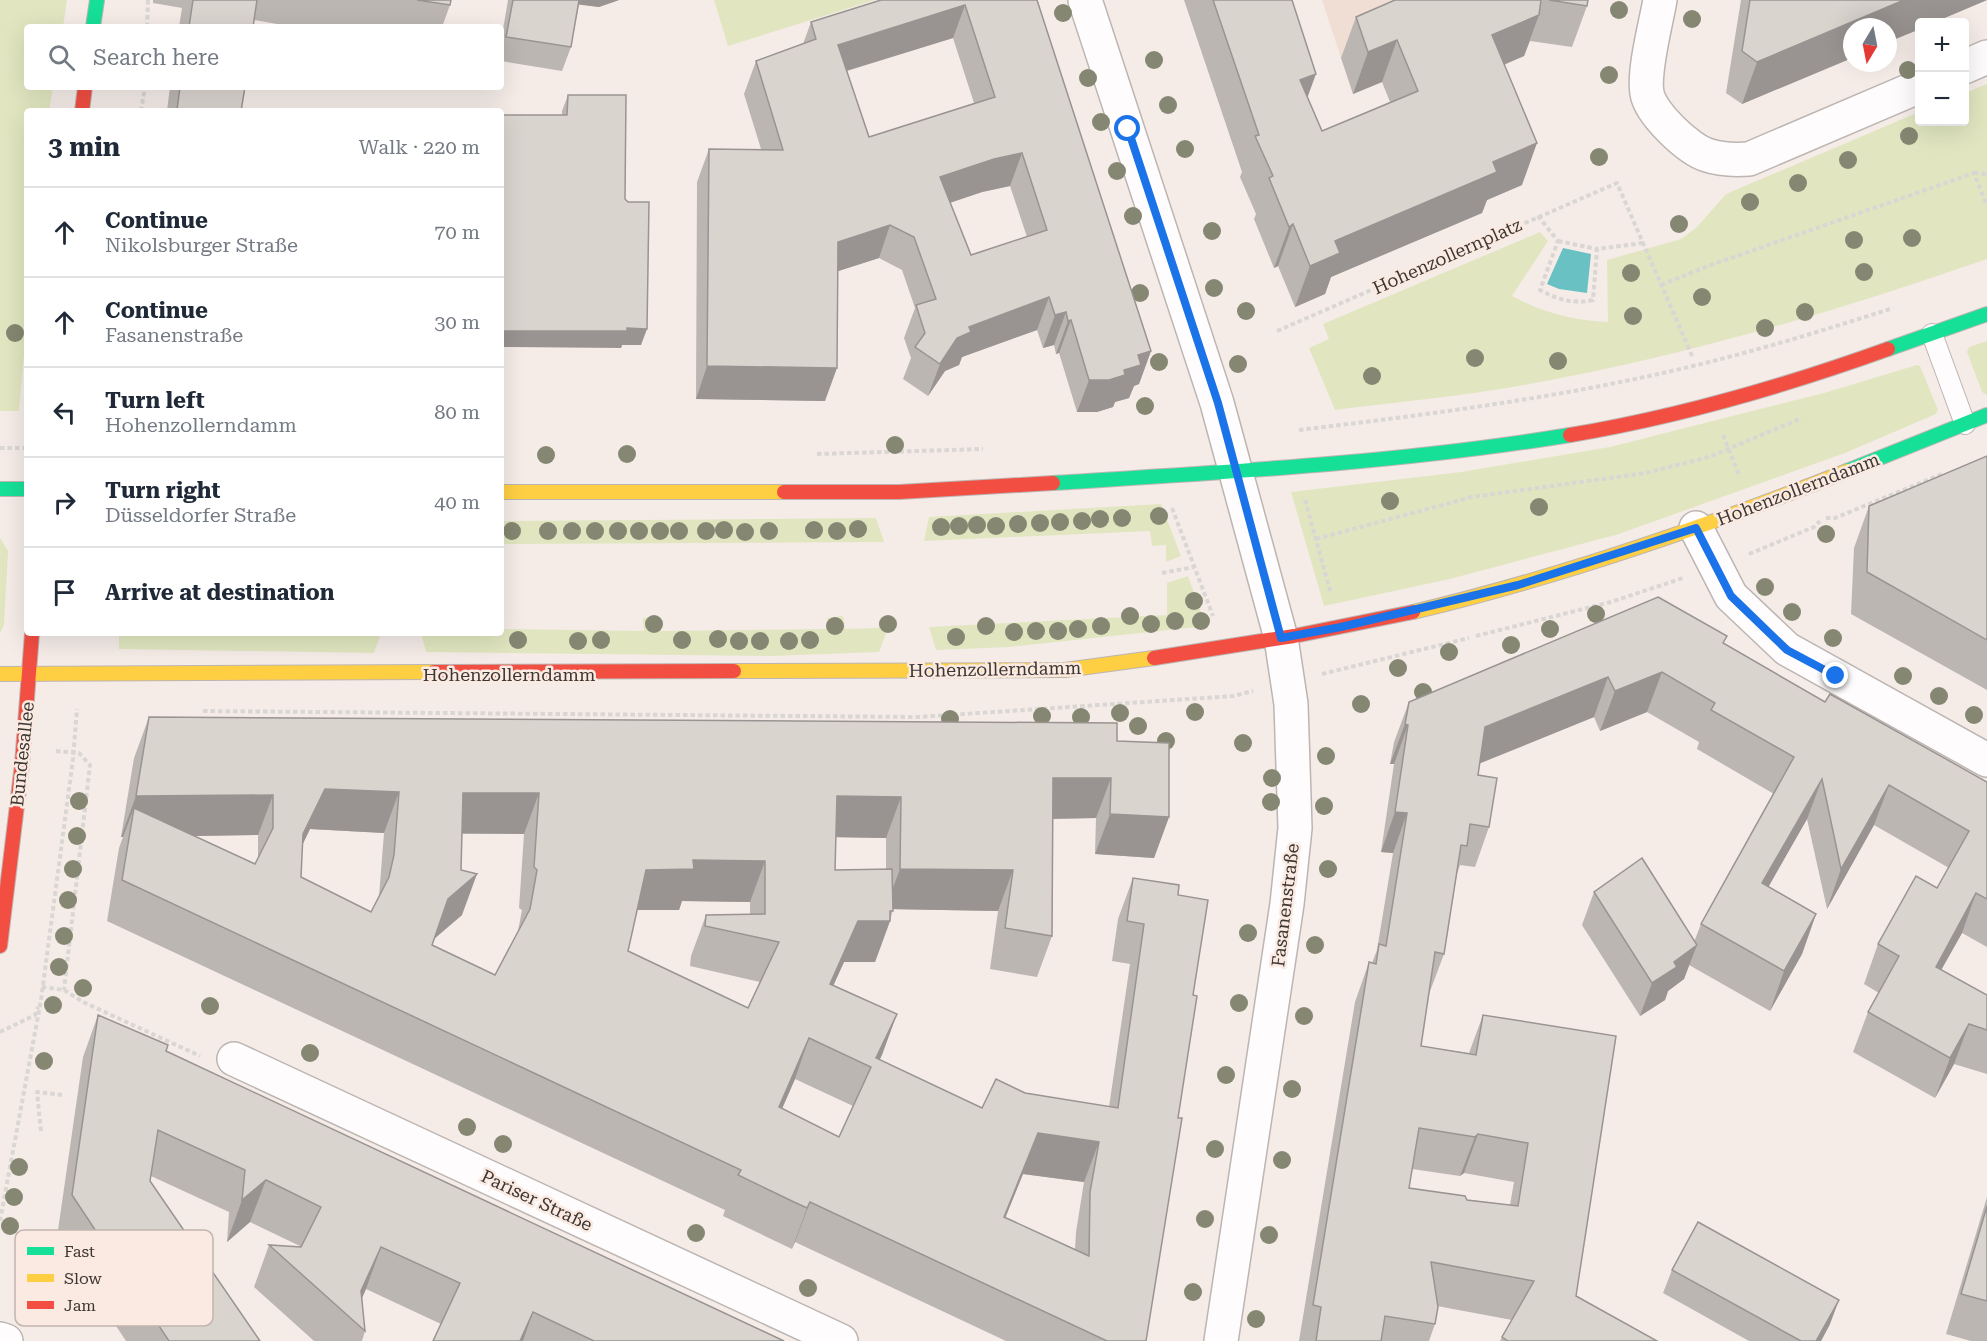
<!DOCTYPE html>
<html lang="en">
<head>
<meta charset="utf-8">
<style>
  :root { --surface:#fff; --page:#f2f2f3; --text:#1f2937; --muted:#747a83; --line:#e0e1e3 }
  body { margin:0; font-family:"Roboto Serif",serif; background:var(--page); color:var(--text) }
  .controls { position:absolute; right:18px; top:18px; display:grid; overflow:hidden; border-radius:6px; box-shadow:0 6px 24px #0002 }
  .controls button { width:54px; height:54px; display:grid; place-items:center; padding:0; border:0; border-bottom:2px solid var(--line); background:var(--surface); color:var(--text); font:30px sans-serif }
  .compass { position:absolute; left:1843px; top:18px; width:54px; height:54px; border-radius:50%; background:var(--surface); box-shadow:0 6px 24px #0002; rotate:190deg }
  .stop { position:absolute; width:18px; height:18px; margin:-14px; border:4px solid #1a73e8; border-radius:50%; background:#fff }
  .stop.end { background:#1a73e8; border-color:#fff; box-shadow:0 2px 6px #0008 }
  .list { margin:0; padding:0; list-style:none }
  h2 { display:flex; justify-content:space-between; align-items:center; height:78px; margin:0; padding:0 24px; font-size:26px }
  h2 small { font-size:20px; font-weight:400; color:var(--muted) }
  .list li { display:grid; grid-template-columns:39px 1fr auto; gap:18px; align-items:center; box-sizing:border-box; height:90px; padding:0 24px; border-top:2px solid var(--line) }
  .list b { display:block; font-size:22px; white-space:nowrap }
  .list p { margin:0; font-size:20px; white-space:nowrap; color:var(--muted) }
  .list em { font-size:20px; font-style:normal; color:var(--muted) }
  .icon { flex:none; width:33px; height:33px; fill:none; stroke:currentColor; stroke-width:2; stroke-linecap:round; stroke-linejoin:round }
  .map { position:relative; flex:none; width:1987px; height:1341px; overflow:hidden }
  .search { position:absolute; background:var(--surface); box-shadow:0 6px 24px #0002; left:24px; top:24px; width:480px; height:66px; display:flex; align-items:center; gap:15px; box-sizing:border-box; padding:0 21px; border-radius:6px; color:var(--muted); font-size:22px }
  .panel { position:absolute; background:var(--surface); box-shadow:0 6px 24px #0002; left:24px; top:108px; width:480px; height:528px; border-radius:6px }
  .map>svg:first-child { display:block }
  .built { fill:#f0ded5 }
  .green { fill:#e1e6c0 }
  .water { fill:#6ac1c3 }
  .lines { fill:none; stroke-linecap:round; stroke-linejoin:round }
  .lane-casing { stroke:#bcb5b2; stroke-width:22 }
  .street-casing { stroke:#bcb5b2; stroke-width:36 }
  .fast-casing { stroke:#bcb5b2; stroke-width:16 }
  .slow-casing { stroke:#bcb5b2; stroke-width:16 }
  .jam-casing { stroke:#bcb5b2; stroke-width:16 }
  .path { stroke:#d9d6d4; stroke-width:4; stroke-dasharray:4.5 3; stroke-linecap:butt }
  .lane { stroke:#fefcfc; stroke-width:20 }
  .street { stroke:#fefcfc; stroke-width:33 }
  .fast { stroke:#16e098; stroke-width:14 }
  .slow { stroke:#ffcf43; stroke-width:14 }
  .jam { stroke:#f24e42; stroke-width:14 }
  .tree { fill:#868772 }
  .wall { fill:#bbb6b2; fill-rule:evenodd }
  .shaded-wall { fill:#999491 }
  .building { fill:#dad4cf; stroke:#999491; stroke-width:1.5; fill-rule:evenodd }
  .route { stroke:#1a73e8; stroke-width:8 }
  .labels { text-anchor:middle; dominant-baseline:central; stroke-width:5; stroke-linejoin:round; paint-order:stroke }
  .street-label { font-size:18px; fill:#3d3733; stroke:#fbeae2 }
  .key { fill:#fbeae2; stroke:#c2b4ae; stroke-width:1.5 }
  .key-label { font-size:16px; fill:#3d3733 }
</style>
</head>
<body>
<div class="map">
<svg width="1987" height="1341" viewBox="0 0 1987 1341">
  <rect width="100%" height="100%" fill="#f5ece8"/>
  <path class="built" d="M1322 0H1448L1341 58Z"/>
  <g class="green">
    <path d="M0 0H67L63 27H27V87H53L49 111H27V319L19 411H0Z"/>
    <path d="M714 0H875L728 46Z"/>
    <path d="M1987 84V259C1835 312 1682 357 1524 385 1462 396 1398 402 1335 410L1309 348 1329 339 1323 324 1540 232 1548 241 1512 296C1544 313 1572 320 1608 322L1607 260 1681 239 1696 228 1726 194 1919 112 1920 122H1964L1965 93Z"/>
    <path d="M1987 341V395L1982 392 1967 352 1969 347Z"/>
    <path d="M1917 365 1920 366 1938 410 1936 414 1845 453 1619 534 1450 579 1324 606 1291 492 1461 472 1610 447 1824 393Z"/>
    <path d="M1161 504 1181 556 1166 562V545L1152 546 1150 531 924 541 929 517Z"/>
    <path d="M876 518 884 542 501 544V521Z"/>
    <path d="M0 538 8 551 4 625 0 633Z"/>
    <path d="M1188 576 1206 626 1009 647 936 650 929 627 1167 615V583Z"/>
    <path d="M843 616 845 629 879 628 880 618 892 617 879 652 772 656 426 652 421 633H501V629L644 631 643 618 660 617V631L827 629V618Z"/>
    <path d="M119 633H381L374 653 119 649Z"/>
  </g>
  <path class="water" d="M1563 248 1591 254 1587 293 1559 289 1547 284Z"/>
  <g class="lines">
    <g class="lane-casing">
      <path id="lane" d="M1932 334 1965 424"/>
    </g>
    <g class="street-casing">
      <g id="street">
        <path d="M1085 0 1217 403 1281 638 1291 704 1295 828 1287 904 1221 1341"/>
        <path d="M1660 0C1656 23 1643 71 1647 93 1650 113 1688 149 1707 155 1721 160 1734 160 1749 159L1920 86"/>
        <path d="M1964 67 1987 57"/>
        <path d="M1696 528 1731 596 1787 649 1987 760"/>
        <path d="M234 1059 841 1341"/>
        <path d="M0 1339 6 1341"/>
      </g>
    </g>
    <g class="fast-casing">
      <g id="fast">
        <path d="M93 27 97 0"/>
        <path d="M1888 349 1987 314"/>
        <path d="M1847 471 1987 415"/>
        <path d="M1053 483C1226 472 1399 463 1570 435"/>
        <path d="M0 489H27"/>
      </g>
    </g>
    <g class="slow-casing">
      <g id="slow">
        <path d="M501 492H784"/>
        <path d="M1413 612C1561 577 1705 527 1847 471"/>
        <path d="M734 671 1065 670 1154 658"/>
        <path d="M0 674 434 672"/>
      </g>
    </g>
    <g class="jam-casing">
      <g id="jam">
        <path d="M82 111 85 87"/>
        <path d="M1570 435C1678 417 1785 386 1888 349"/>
        <path d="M784 492H899L1053 483"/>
        <path d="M1154 658 1294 636 1413 612"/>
        <path d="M434 672 734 671"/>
        <path d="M0 946 22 764 32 633"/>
      </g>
    </g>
    <g class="path">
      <path d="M147 27 148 0"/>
      <path d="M141 111 145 87"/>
      <path d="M1974 173 1987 174"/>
      <path d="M1538 216 1558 241 1540 290C1559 300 1572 304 1593 300L1597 249 1643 243"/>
      <path d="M1558 241 1597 249"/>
      <path d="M1661 285 1711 265 1974 173 1987 206"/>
      <path d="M1277 331 1617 183 1693 358"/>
      <path d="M1299 430C1432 414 1566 397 1697 365 1763 349 1828 329 1893 308"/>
      <path d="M1723 435 1739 475"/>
      <path d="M0 448H27"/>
      <path d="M817 454 983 449"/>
      <path d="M1305 500 1331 594"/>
      <path d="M1172 508 1213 616"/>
      <path d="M1826 518H1835L1942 474"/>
      <path d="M1316 539 1472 497 1646 473 1709 457 1802 418"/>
      <path d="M1749 554 1814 527 1820 521"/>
      <path d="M1162 573 1194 567"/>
      <path d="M1476 636 1611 602 1683 578"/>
      <path d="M1322 674 1469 638"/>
      <path d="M203 711 918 717 1233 696 1253 691"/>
      <path d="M56 751 79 753 90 765 64 990"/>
      <path d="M42 987 64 990 83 1002 200 1056"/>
      <path d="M0 1032 35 1015 38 1007"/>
      <path d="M41 1131 37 1092 63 1095"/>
      <path d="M0 1221 41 1000 73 759 77 709"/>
    </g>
    <use href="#lane" class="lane"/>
    <use href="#street" class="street"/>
    <use href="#fast" class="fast"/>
    <use href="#slow" class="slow"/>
    <use href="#jam" class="jam"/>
  </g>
  <g class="tree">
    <circle cx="1619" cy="10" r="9"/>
    <circle cx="1063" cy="13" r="9"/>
    <circle cx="1692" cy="19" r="9"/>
    <circle cx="1154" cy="60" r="9"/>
    <circle cx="1908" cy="70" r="9"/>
    <circle cx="1609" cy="75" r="9"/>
    <circle cx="1088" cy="78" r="9"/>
    <circle cx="1168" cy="105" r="9"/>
    <circle cx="1101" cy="122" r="9"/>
    <circle cx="1909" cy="136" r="9"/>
    <circle cx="1185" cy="149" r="9"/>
    <circle cx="1599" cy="157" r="9"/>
    <circle cx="1848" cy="160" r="9"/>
    <circle cx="1117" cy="171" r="9"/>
    <circle cx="1798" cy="183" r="9"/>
    <circle cx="1750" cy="202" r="9"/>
    <circle cx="1133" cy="216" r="9"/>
    <circle cx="1679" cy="224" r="9"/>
    <circle cx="1212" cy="231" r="9"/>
    <circle cx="1912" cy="238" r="9"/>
    <circle cx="1854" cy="240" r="9"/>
    <circle cx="1864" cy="272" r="9"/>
    <circle cx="1631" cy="273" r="9"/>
    <circle cx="1214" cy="288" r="9"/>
    <circle cx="1140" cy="293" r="9"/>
    <circle cx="1702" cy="297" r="9"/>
    <circle cx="1246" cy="311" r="9"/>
    <circle cx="1805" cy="312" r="9"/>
    <circle cx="1633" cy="316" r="9"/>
    <circle cx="1765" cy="328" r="9"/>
    <circle cx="15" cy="333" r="9"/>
    <circle cx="1475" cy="358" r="9"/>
    <circle cx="1558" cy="361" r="9"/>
    <circle cx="1159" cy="362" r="9"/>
    <circle cx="1238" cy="364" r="9"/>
    <circle cx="1372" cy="376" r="9"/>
    <circle cx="1145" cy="406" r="9"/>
    <circle cx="895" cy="445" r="9"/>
    <circle cx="627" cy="454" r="9"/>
    <circle cx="546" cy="455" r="9"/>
    <circle cx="1390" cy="501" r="9"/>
    <circle cx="1539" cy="507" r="9"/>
    <circle cx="1159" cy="516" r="9"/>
    <circle cx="1122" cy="518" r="9"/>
    <circle cx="1100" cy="519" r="9"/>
    <circle cx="1082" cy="521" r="9"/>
    <circle cx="1060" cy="522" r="9"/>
    <circle cx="1040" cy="523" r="9"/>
    <circle cx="1018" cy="524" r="9"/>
    <circle cx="977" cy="525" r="9"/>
    <circle cx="959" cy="526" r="9"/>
    <circle cx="996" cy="526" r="9"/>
    <circle cx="941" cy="527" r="9"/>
    <circle cx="858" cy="529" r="9"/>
    <circle cx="724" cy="530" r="9"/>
    <circle cx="814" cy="530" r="9"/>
    <circle cx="512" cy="531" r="9"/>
    <circle cx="548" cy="531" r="9"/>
    <circle cx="572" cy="531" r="9"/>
    <circle cx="595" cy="531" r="9"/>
    <circle cx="618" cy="531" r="9"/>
    <circle cx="639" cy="531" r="9"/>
    <circle cx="660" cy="531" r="9"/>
    <circle cx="679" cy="531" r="9"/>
    <circle cx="706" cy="531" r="9"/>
    <circle cx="769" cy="531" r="9"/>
    <circle cx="837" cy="531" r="9"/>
    <circle cx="745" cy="532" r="9"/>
    <circle cx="1826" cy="534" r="9"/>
    <circle cx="1765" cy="587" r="9"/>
    <circle cx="1194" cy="601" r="9"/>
    <circle cx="1792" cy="612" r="9"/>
    <circle cx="1596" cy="614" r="9"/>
    <circle cx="1130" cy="616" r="9"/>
    <circle cx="1175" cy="621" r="9"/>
    <circle cx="1201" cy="621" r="9"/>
    <circle cx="654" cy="624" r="9"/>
    <circle cx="888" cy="624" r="9"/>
    <circle cx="1151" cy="624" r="9"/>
    <circle cx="835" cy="626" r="9"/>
    <circle cx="986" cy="626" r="9"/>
    <circle cx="1101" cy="626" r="9"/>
    <circle cx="1078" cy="629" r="9"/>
    <circle cx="1550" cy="629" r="9"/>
    <circle cx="1036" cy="631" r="9"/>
    <circle cx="1058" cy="631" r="9"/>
    <circle cx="1014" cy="632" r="9"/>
    <circle cx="956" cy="637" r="9"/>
    <circle cx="1833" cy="638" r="9"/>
    <circle cx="718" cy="639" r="9"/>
    <circle cx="518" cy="640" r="9"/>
    <circle cx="601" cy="640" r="9"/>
    <circle cx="682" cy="640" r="9"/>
    <circle cx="810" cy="640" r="9"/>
    <circle cx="578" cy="641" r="9"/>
    <circle cx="739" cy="641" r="9"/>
    <circle cx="760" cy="641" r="9"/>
    <circle cx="789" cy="641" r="9"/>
    <circle cx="1511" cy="645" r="9"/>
    <circle cx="1449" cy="652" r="9"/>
    <circle cx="1398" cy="668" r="9"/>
    <circle cx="1903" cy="676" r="9"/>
    <circle cx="1423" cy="692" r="9"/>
    <circle cx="1939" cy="696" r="9"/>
    <circle cx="1361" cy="704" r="9"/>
    <circle cx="1195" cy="712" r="9"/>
    <circle cx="1120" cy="713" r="9"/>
    <circle cx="1974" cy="715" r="9"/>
    <circle cx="1042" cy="716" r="9"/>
    <circle cx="1081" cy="717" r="9"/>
    <circle cx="950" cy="719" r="9"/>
    <circle cx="1138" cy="726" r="9"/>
    <circle cx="1166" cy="741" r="9"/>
    <circle cx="1243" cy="743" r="9"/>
    <circle cx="1326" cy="756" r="9"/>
    <circle cx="1272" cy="778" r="9"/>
    <circle cx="79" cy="801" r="9"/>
    <circle cx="1271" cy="802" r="9"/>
    <circle cx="1324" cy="806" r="9"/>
    <circle cx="77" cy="836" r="9"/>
    <circle cx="73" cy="869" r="9"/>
    <circle cx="1328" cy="869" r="9"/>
    <circle cx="68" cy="900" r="9"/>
    <circle cx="1248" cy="933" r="9"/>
    <circle cx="64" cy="936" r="9"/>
    <circle cx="1315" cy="945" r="9"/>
    <circle cx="59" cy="967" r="9"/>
    <circle cx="83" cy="988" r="9"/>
    <circle cx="1239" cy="1003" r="9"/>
    <circle cx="53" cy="1005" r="9"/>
    <circle cx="210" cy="1006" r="9"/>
    <circle cx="1304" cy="1016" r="9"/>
    <circle cx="310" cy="1053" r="9"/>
    <circle cx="44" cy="1061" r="9"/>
    <circle cx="1226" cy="1075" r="9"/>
    <circle cx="1292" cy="1089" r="9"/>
    <circle cx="467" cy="1127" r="9"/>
    <circle cx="503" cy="1144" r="9"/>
    <circle cx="1215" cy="1149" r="9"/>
    <circle cx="1282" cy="1160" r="9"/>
    <circle cx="19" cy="1167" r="9"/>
    <circle cx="14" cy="1197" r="9"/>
    <circle cx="1205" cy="1219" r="9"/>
    <circle cx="10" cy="1226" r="9"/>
    <circle cx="696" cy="1233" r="9"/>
    <circle cx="1269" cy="1235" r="9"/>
    <circle cx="808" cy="1288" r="9"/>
    <circle cx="1193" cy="1292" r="9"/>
    <circle cx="1256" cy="1319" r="9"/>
  </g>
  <g class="wall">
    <path d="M153 0H451L450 5 442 27H295L254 20 253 27H179L182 8 153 3Z"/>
    <path d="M508 0H619L599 7 579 4 571 47 562 71 501 61V41Z"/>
    <path d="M881 0H1037L1151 351 1139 384 1134 386 1129 398 1115 402 1113 407 1097 412H1077L1059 353 1056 354 1054 345 1043 348 1037 330 962 357 959 365 945 371 928 396 903 379 911 358 904 338 915 308 902 270 879 258 838 271 825 401 696 399 697 182 709 149H761L744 94 756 61 803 44 811 22ZM953 38 974 103 869 137 847 71ZM1010 186 1027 237 971 255 950 203 982 192Z"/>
    <path d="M1184 0H1292L1308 98 1322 131 1390 102 1382 82 1353 94 1341 58 1356 17 1395 0H1588L1587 6 1572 47 1530 41 1524 56 1504 65 1522 185 1487 200 1482 213 1331 277 1325 294 1295 307 1278 266 1274 268 1254 219 1256 214 1240 177 1242 172Z"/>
    <path d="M1741 0H1987L1935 22H1920V29L1888 42V27H1852V58L1742 104 1726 93Z"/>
    <path d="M170 87H245L241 111H167Z"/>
    <path d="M568 95 625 199 641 345H622L621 348 562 115V111Z"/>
    <path d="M1987 456V690L1851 614 1854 548 1869 506Z"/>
    <path d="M1724 643 1825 702 1987 782V947L1962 933 1941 970 1987 995V1074L1954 1064 1935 1098 1853 1052 1868 1012 1879 993 1864 984 1878 944 1937 888 1949 868 1874 825 1827 909 1807 819 1768 887 1816 914 1802 954 1770 1011 1689 965 1684 979 1668 991 1665 1000 1640 1016 1582 925 1594 892 1694 942 1701 924 1774 794 1697 749 1699 742 1647 712 1600 731 1594 717 1480 763 1478 775 1489 827 1475 867 1460 865 1457 874 1444 954 1429 994 1421 1046 1469 1053 1483 1015 1616 1036 1576 1296 1657 1341H1500L1512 1320 1437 1306 1435 1324 1429 1341H1299L1355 1002 1369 962 1372 963 1377 950 1393 853 1381 852 1394 764H1390L1394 742 1409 702ZM1412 1169 1460 1176 1464 1173 1514 1182 1510 1205 1467 1200 1409 1188Z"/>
    <path d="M149 717 1117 741 1169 817 1154 858 1095 854 1096 818 1053 819 1052 936 1037 977 990 969 998 911 893 909 890 921 875 962H844L833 985 897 1014 879 1060 982 1108 1025 1093 1109 1107 1130 964 1112 961 1118 919 1133 878 1178 895 1193 995 1178 1118 1146 1341H1006L795 1242 792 1249 723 1216 725 1210 107 921 119 848 123 837H121L134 758ZM310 829 384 833 379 896 371 912 301 877 302 845ZM462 834H524L519 908 522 910 518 931 495 975 432 945 434 938 462 915 461 870ZM258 835V859L255 864 195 836ZM836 837 886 838V869L835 870ZM682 901 750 902V914L706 915 691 956 690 966 760 982 748 1008 628 951 637 910H679ZM795 1079 853 1106 839 1137 782 1108ZM1023 1174 1084 1182 1076 1232 1075 1249 1005 1218Z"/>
    <path d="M98 1015 166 1051 784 1341H433L441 1324 366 1289 362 1298 365 1331 362 1341H314L254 1287 269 1245 302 1247 250 1222 227 1242 229 1212 151 1176 150 1181 260 1341H126L57 1237 83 1057Z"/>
    <path d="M1987 1197V1341H1971L1946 1334Z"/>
    <path d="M1672 1270 1830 1324 1821 1341H1749L1663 1293Z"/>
  </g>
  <g class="shaded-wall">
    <path d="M576 0H619L599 7 574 4Z"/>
    <path d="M1904 0H1987L1935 22H1920V29L1888 42V27H1852V58L1742 104 1757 62Z"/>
    <path d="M965 5 953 38 826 77 838 45Z"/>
    <path d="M1539 15 1524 56 1476 76 1492 35Z"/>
    <path d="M1397 40 1382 82 1353 94 1368 52Z"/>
    <path d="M1316 74 1301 115 1300 80Z"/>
    <path d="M1537 143 1522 185 1487 200 1482 213 1331 277 1325 294 1295 307 1310 266 1335 241 1493 162Z"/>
    <path d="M1022 153 1010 186 982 192 928 210 940 177 994 159Z"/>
    <path d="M1293 224 1278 266 1274 268 1289 227Z"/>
    <path d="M890 225 879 258 826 275 838 242Z"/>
    <path d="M1049 297 1037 330 962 357 959 365 945 371 928 396 940 364 957 338 969 327Z"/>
    <path d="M1066 312 1054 345 1043 348 1055 315Z"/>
    <path d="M1071 320 1059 353 1056 354 1068 321Z"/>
    <path d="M627 328 647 329 641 345H622L621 348 501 347V331Z"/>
    <path d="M1151 351 1139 384 1134 386 1129 398 1115 402 1113 407 1097 412H1077L1089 380 1124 370 1138 355Z"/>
    <path d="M707 366 837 368 825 401 696 399Z"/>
    <path d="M1662 672 1647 712 1600 731 1615 691Z"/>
    <path d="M1608 677 1594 717 1471 767 1485 727Z"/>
    <path d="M1405 724 1408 725 1394 764H1390Z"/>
    <path d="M1053 778H1111L1096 818 1038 819Z"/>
    <path d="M1822 779 1807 819 1748 923 1762 883Z"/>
    <path d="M1889 785 1874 825 1827 909 1841 869Z"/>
    <path d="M325 789 399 792 384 833 310 829 288 875 303 834Z"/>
    <path d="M463 793H539L524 834 448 833Z"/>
    <path d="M273 795 258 835 129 837 134 808 123 837H121L136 796Z"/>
    <path d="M837 796 901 797 886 838 822 837Z"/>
    <path d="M1395 812 1407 813 1393 853 1381 852Z"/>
    <path d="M1110 814 1169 817 1154 858 1095 854Z"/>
    <path d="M693 860 765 861 750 902 682 901 679 910H631L646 870Z"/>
    <path d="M900 869 1013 870 998 911 885 909Z"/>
    <path d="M477 874 462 915 433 940 448 899Z"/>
    <path d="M1976 893 1962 933 1921 1006 1936 967Z"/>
    <path d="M1816 914 1802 954 1770 1011 1784 971Z"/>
    <path d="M858 921H890L875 962H844L816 1024 830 984Z"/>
    <path d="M1697 945 1684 979 1668 991 1665 1000 1640 1016 1652 983 1674 962Z"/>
    <path d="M897 1014 882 1055 861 1099 876 1058Z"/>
    <path d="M1969 1024 1954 1064 1935 1098 1950 1058Z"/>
    <path d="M809 1038 795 1079 765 1148 779 1107Z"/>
    <path d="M1038 1133 1099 1142 1084 1182 1023 1174 989 1258 1004 1217Z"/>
    <path d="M1478 1134 1464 1173 1460 1176 1475 1137Z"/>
    <path d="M266 1180 250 1222 227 1242 242 1200Z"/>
    <path d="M810 1202 795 1242 792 1249 807 1208Z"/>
    <path d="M381 1247 366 1289 352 1320 361 1291Z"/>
    <path d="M1839 1300 1830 1324 1821 1341H1816Z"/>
    <path d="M533 1312 523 1341H520Z"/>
  </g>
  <g class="building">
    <path d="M193 0H257L253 27H189Z"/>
    <path d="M417 0H451L450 5Z"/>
    <path d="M513 0H579L571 47 506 37Z"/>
    <path d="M881 0H1037L1151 351 1138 355 1141 365 1124 370 1125 375 1109 380H1089L1071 320 1068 321 1066 312 1055 315 1049 297 969 327 971 332 957 338 940 364 915 347 925 333 916 305 936 299 914 237 890 225 838 242 837 368 707 366 709 149 783 150 756 61 816 39 811 22ZM965 5 995 97 869 137 838 45ZM1022 153 1047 230 971 255 940 177 994 159Z"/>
    <path d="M1213 0H1292L1316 74 1300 80 1322 131 1418 91 1397 40 1368 52 1356 17 1395 0H1541L1539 15 1492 35 1537 143 1493 162 1497 172 1335 241 1340 253 1310 266 1293 224 1289 227 1269 178 1273 176 1255 136 1259 135Z"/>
    <path d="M1549 0H1588L1587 6Z"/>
    <path d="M1750 0H1904L1757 62 1742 51Z"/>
    <path d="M180 87H245L241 111 177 110Z"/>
    <path d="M568 95H626L625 199 628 202H649L647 329 627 328V331H501V115H567Z"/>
    <path d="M1987 456V640L1867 572 1869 506Z"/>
    <path d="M1658 597 1727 636 1723 643 1825 702 1830 694 1987 782V899L1976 893 1936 967 1987 995V1030L1969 1024 1950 1058 1868 1012 1899 956 1878 944 1916 876 1937 888 1969 831 1889 785 1841 869 1822 779 1762 883 1816 914 1784 971 1701 924 1794 757 1711 710 1715 703 1662 672 1615 691 1608 677 1485 727 1478 775 1497 778 1489 827 1470 824 1467 846 1461 845 1444 954 1435 952 1421 1046 1476 1055 1483 1015 1616 1036 1576 1296 1657 1341H1508L1502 1337 1534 1281 1431 1262 1438 1307 1435 1324 1385 1316 1381 1341H1316L1321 1307 1313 1305 1369 962 1376 964 1379 944 1386 946 1407 813 1395 812 1408 725 1405 724 1409 702ZM1419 1128 1475 1137 1478 1134 1528 1143 1518 1206 1467 1200 1465 1196 1409 1188Z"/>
    <path d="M149 717 1117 723V741L1169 743V817L1110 814 1111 778H1053L1052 936 1005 928 1013 870 900 869 901 797 837 796 835 870 892 869 893 911H890V921H858L830 984 897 1014 876 1058 982 1108 996 1079 1025 1093 1118 1108 1144 924 1127 921 1133 878 1179 885 1178 895 1208 900 1193 995 1197 996 1178 1118H1182L1146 1341H1107L810 1202 807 1208 794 1202 738 1175 741 1170 122 880 134 808 255 864 273 828V795L136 796ZM325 789 399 792 394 855 389 877 371 912 301 877 303 834ZM463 793H539L534 867 537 870 530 909 495 975 432 945 448 899 477 874 461 870ZM693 860 765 861V914L706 915 705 926 779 942 748 1008 628 951 646 870 694 869ZM809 1038 871 1067 839 1137 779 1107ZM1038 1133 1099 1142 1090 1192 1089 1256 1004 1217Z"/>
    <path d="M1642 858 1697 945 1674 962 1677 967 1652 983 1594 892Z"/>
    <path d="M98 1015 168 1045 166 1051 784 1341H594L533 1312 520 1341H433L460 1283 381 1247 361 1291 365 1331 269 1245 301 1247 321 1207 266 1180 242 1200 245 1170 158 1130 150 1181 260 1341H169L72 1195Z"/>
    <path d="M1987 1206V1301L1961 1294Z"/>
    <path d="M1698 1222 1839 1300 1816 1341H1801L1672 1270Z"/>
  </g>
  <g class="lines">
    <path class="route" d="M1128 129 1218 403 1281 638 1341 627 1518 585 1696 528 1731 596 1787 650 1836 676"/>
  </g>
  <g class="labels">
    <g class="street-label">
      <text transform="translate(1447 256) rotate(-24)">Hohenzollernplatz</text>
      <text transform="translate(1798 489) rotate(-21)">Hohenzollerndamm</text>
      <text transform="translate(995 669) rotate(-1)">Hohenzollerndamm</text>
      <text x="509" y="674">Hohenzollerndamm</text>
      <text transform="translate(22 754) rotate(-84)">Bundesallee</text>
      <text transform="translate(1285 905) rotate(-83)">Fasanenstraße</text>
      <text transform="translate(537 1200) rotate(25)">Pariser Straße</text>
    </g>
  </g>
  <rect x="15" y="1230" width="198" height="96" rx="9" class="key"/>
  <rect x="27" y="1247" width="27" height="8" fill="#16e098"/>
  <rect x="27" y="1274" width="27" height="8" fill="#ffcf43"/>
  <rect x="27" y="1301" width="27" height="8" fill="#f24e42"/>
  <g class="key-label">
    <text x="64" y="1257">Fast</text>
    <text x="64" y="1284">Slow</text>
    <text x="64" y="1311">Jam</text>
  </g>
</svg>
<div class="controls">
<button>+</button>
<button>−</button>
</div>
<svg class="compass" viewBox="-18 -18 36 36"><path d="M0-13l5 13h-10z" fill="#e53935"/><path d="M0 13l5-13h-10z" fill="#747a83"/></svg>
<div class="stop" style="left:1128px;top:129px"></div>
<div class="stop end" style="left:1836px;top:676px"></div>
<div class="search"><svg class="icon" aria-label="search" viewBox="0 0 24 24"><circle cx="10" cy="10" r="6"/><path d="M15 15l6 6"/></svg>Search here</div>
<section class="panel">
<h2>3 min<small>Walk · 220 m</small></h2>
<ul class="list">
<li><svg class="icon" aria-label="ahead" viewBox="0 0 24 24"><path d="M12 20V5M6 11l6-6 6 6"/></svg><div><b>Continue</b><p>Nikolsburger Straße</p></div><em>70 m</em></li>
<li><svg class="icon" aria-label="ahead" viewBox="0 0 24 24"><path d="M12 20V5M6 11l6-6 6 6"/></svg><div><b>Continue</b><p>Fasanenstraße</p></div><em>30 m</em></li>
<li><svg class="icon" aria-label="left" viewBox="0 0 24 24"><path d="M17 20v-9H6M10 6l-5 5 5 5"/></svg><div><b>Turn left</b><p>Hohenzollerndamm</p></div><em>80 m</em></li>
<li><svg class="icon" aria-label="right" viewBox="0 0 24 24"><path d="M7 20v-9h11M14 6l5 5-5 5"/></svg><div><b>Turn right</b><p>Düsseldorfer Straße</p></div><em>40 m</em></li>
<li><svg class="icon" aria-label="arrive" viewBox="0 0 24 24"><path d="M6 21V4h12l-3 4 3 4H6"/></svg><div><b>Arrive at destination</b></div></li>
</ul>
</section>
</div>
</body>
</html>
